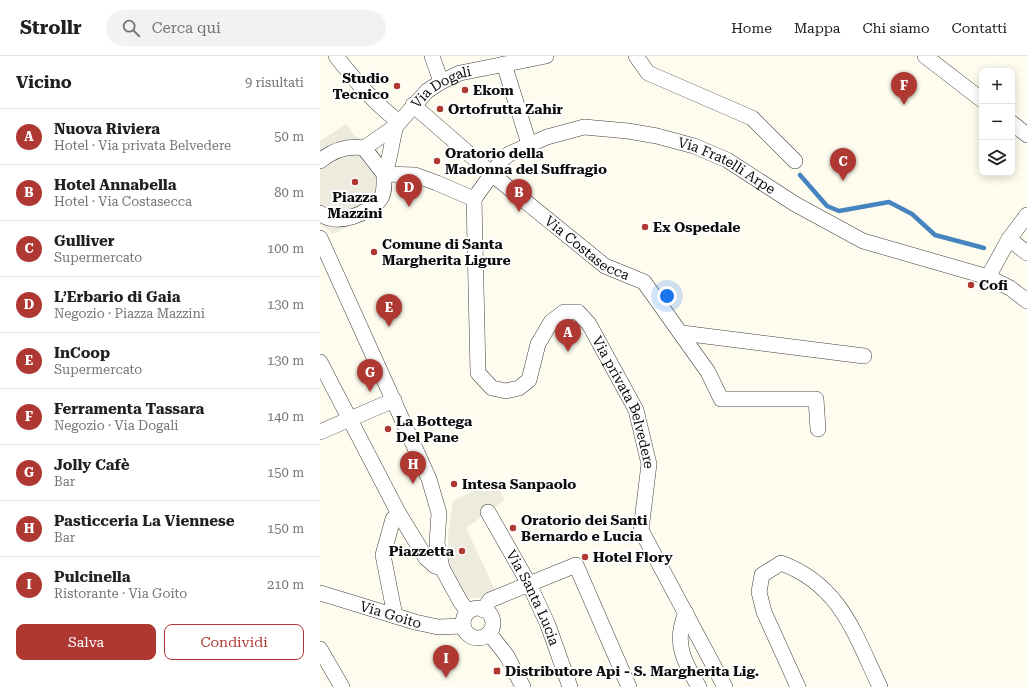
<!DOCTYPE html>
<html lang="it">
<head>
<meta charset="utf-8">
<style>
  :root { --surface:#fff; --page:#f2f2f2; --text:#202124; --muted:#757577; --line:#e0e0e0; --accent:#af3833 }
  body { margin:0; font-family:"Roboto Serif",serif; background:var(--page); color:var(--text) }
  .controls { position:absolute; right:12px; top:12px; display:grid; overflow:hidden; border-radius:8px; box-shadow:0 2px 10px #0003 }
  .controls button { width:36px; height:36px; display:grid; place-items:center; padding:0; border:0; border-bottom:1px solid var(--line); background:var(--surface); color:var(--text); font:20px sans-serif }
  .you { position:absolute; left:347px; top:240px; width:14px; height:14px; margin:-10px; border:3px solid #fff; border-radius:50%; background:#1a73e8; box-shadow:0 0 0 6px #1a73e833 }
  .badge { display:grid; place-items:center; width:26px; height:26px; border-radius:50%; background:var(--accent); color:#fff; font-size:13px; font-weight:700 }
  .pin { position:absolute; translate:-50% -33px; filter:drop-shadow(0 1px 2px #0008) }
  .pin::after { content:''; position:absolute; top:21px; width:14px; height:12px; background:inherit; clip-path:polygon(0 0,100% 0,50% 100%) }
  .list { margin:0; padding:0; list-style:none }
  h2 { display:flex; justify-content:space-between; align-items:center; height:52px; margin:0; padding:0 16px; font-size:17px }
  h2 small { font-size:13px; font-weight:400; color:var(--muted) }
  .list li { display:grid; grid-template-columns:26px 1fr auto; gap:12px; align-items:center; box-sizing:border-box; height:56px; padding:0 16px; border-top:1px solid var(--line) }
  .list b { display:block; font-size:15px; white-space:nowrap }
  .list p { margin:0; font-size:13px; white-space:nowrap; color:var(--muted) }
  .list em { font-size:13px; font-style:normal; color:var(--muted) }
  .actions { display:flex; gap:8px; padding:12px 16px }
  .actions a { flex:1; padding:9px 0; border:1px solid var(--accent); border-radius:8px; text-align:center; font-size:14px; color:var(--accent) }
  .actions .main { background:var(--accent); color:#fff }
  .icon { flex:none; width:22px; height:22px; fill:none; stroke:currentColor; stroke-width:2; stroke-linecap:round; stroke-linejoin:round }
  .map { position:relative; flex:none; width:707px; height:631px; overflow:hidden }
  header { display:flex; align-items:center; gap:24px; box-sizing:border-box; height:56px; padding:0 20px; background:var(--surface); border-bottom:1px solid var(--line) }
  header strong { font-size:19px }
  nav { display:flex; gap:22px; margin-inline-start:auto; font-size:14px }
  .search { width:280px; height:36px; background:var(--page); display:flex; align-items:center; gap:10px; box-sizing:border-box; padding:0 14px; border-radius:22px; color:var(--muted); font-size:15px }
  main { display:flex }
  aside { flex:1; background:var(--surface) }
  .map>svg:first-child { display:block }
  .plaza { fill:#edeade }
  .lines { fill:none; stroke-linecap:round; stroke-linejoin:round }
  .stream { stroke:#4684c0; stroke-width:4.5 }
  .minor-casing { stroke:#404040; stroke-width:16 }
  .minor { stroke:#fff; stroke-width:15 }
  .poi-dot { fill:#af3833; stroke:#fff; stroke-width:1.5 }
  .labels { text-anchor:middle; dominant-baseline:central; stroke-width:4; stroke-linejoin:round; paint-order:stroke }
  .poi-label { font-size:14px; font-weight:bold; fill:#0d0d0d; stroke:#fff; text-anchor:start }
  .street-label { font-size:14px; fill:#0d0d0d; stroke:#fff }
</style>
</head>
<body>
<header>
<strong>Strollr</strong>
<div class="search"><svg class="icon" aria-label="search" viewBox="0 0 24 24"><circle cx="10" cy="10" r="6"/><path d="M15 15l6 6"/></svg>Cerca qui</div>
<nav><a>Home</a><a>Mappa</a><a>Chi siamo</a><a>Contatti</a></nav>
</header>
<main>
<aside>
<h2>Vicino<small>9 risultati</small></h2>
<ul class="list">
<li><span class="badge">A</span><div><b>Nuova Riviera</b><p>Hotel · Via privata Belvedere</p></div><em>50 m</em></li>
<li><span class="badge">B</span><div><b>Hotel Annabella</b><p>Hotel · Via Costasecca</p></div><em>80 m</em></li>
<li><span class="badge">C</span><div><b>Gulliver</b><p>Supermercato</p></div><em>100 m</em></li>
<li><span class="badge">D</span><div><b>L’Erbario di Gaia</b><p>Negozio · Piazza Mazzini</p></div><em>130 m</em></li>
<li><span class="badge">E</span><div><b>InCoop</b><p>Supermercato</p></div><em>130 m</em></li>
<li><span class="badge">F</span><div><b>Ferramenta Tassara</b><p>Negozio · Via Dogali</p></div><em>140 m</em></li>
<li><span class="badge">G</span><div><b>Jolly Cafè</b><p>Bar</p></div><em>150 m</em></li>
<li><span class="badge">H</span><div><b>Pasticceria La Viennese</b><p>Bar</p></div><em>150 m</em></li>
<li><span class="badge">I</span><div><b>Pulcinella</b><p>Ristorante · Via Goito</p></div><em>210 m</em></li>
</ul>
<div class="actions"><a class="main">Salva</a><a>Condividi</a></div>
</aside>
<div class="map">
<svg width="707" height="631" viewBox="0 0 707 631">
  <rect width="100%" height="100%" fill="#fdfcee"/>
  <g class="plaza">
    <path d="M26 68 34 79 43 85 49 81 71 112 67 144 64 154 13 178 0 168V85Z"/>
    <path d="M174 425 185 444 146 472 176 536 161 542 144 541 129 512 128 478 133 445Z"/>
  </g>
  <g class="lines">
    <path class="stream" d="M480 119 507 150 519 155 569 146 592 158 615 179 664 192"/>
    <g class="minor-casing">
      <g id="minor">
        <path d="M16 0C35 25 54 47 79 66"/>
        <path d="M112 0 121 26"/>
        <path d="M316 0 328 17 432 62 475 105"/>
        <path d="M605 0 662 44"/>
        <path d="M184 8 209 88"/>
        <path id="s1" d="M93 49 179 124 285 210 324 226 388 316 401 343H496L498 373"/>
        <path d="M692 67 707 79"/>
        <path id="s2" d="M44 92 76 70 107 35 121 26 140 17 226 0"/>
        <path d="M0 105C13 94 27 89 44 92L64 118C64 125 65 136 61 142 50 158 16 171 0 157"/>
        <path d="M64 118 95 119 117 127 154 143"/>
        <path d="M64 118C71 103 71 86 76 70"/>
        <path id="s3" d="M154 143 158 317 172 332 186 335 199 332 209 324 218 288 231 266 244 256H258L269 268 316 354 329 408 321 474 405 631"/>
        <path id="s4" d="M154 143 181 105 189 98 227 81 264 71 308 75 337 80 374 90 407 104 475 148 543 185 668 221 690 232 707 245"/>
        <path d="M0 182 109 423 119 457 117 487 122 512 140 545 148 556"/>
        <path d="M689 183 707 159"/>
        <path d="M668 221 689 183 707 197"/>
        <path d="M362 277 544 300"/>
        <path d="M0 306 79 458 106 502 115 510 122 512"/>
        <path d="M0 376 74 344"/>
        <path id="s5" d="M168 456 209 528 228 569 250 631"/>
        <path id="s6" d="M0 537 95 566 118 571 143 570"/>
        <circle cx="158" cy="567" r="15"/>
        <path d="M163 554 170 544 256 509 309 631"/>
        <path d="M366 557C353 586 364 606 379 631"/>
        <path d="M75 560 63 499 73 463 79 458"/>
        <path d="M169 577 187 600 203 631"/>
        <path d="M0 593 22 631"/>
        <path d="M478 631 444 556 439 536 442 519 461 507C521 529 535 579 560 631"/>
      </g>
    </g>
    <use href="#minor" class="minor"/>
  </g>
  <g class="poi-dot">
    <circle cx="77" cy="30" r="4"/>
    <circle cx="145" cy="34" r="4"/>
    <circle cx="120" cy="53" r="4"/>
    <circle cx="117" cy="105" r="4"/>
    <circle cx="35" cy="126" r="4"/>
    <circle cx="325" cy="171" r="4"/>
    <circle cx="54" cy="196" r="4"/>
    <circle cx="651" cy="229" r="4"/>
    <circle cx="68" cy="373" r="4"/>
    <circle cx="134" cy="428" r="4"/>
    <circle cx="193" cy="472" r="4"/>
    <circle cx="142" cy="495" r="4"/>
    <circle cx="265" cy="501" r="4"/>
    <rect x="173" y="611" width="8" height="8" rx="2"/>
  </g>
  <g class="labels">
    <g class="poi-label">
      <text x="69" y="22" text-anchor="end">Studio<tspan x="69" dy="16">Tecnico</tspan></text>
      <text x="153" y="34">Ekom</text>
      <text x="128" y="53">Ortofrutta Zahir</text>
      <text x="125" y="97">Oratorio della<tspan x="125" dy="16">Madonna del Suffragio</tspan></text>
      <text x="35" y="141" text-anchor="middle">Piazza<tspan x="35" dy="16">Mazzini</tspan></text>
      <text x="333" y="171">Ex Ospedale</text>
      <text x="62" y="188">Comune di Santa<tspan x="62" dy="16">Margherita Ligure</tspan></text>
      <text x="659" y="229">Cofi</text>
      <text x="76" y="365">La Bottega<tspan x="76" dy="16">Del Pane</tspan></text>
      <text x="142" y="428">Intesa Sanpaolo</text>
      <text x="201" y="464">Oratorio dei Santi<tspan x="201" dy="16">Bernardo e Lucia</tspan></text>
      <text x="134" y="495" text-anchor="end">Piazzetta</text>
      <text x="273" y="501">Hotel Flory</text>
      <text x="185" y="615">Distributore Api - S. Margherita Lig.</text>
    </g>
    <g class="street-label">
      <text stroke="none"><textPath href="#s2" startOffset="100">Via Dogali</textPath></text>
      <text stroke="none"><textPath href="#s4" startOffset="287">Via Fratelli Arpe</textPath></text>
      <text stroke="none"><textPath href="#s1" startOffset="226">Via Costasecca</textPath></text>
      <text stroke="none"><textPath href="#s3" startOffset="431">Via privata Belvedere</textPath></text>
      <text stroke="none"><textPath href="#s5" startOffset="97">Via Santa Lucia</textPath></text>
      <text stroke="none"><textPath href="#s6" startOffset="74">Via Goito</textPath></text>
    </g>
  </g>
</svg>
<div class="controls">
<button>+</button>
<button>−</button>
<button><svg class="icon" aria-label="layers" viewBox="0 0 24 24"><path d="M12 4l9 5-9 5-9-5zM3 14l9 5 9-5"/></svg></button>
</div>
<div class="you"></div>
<div class="pin badge" style="left:248px;top:296px">A</div>
<div class="pin badge" style="left:199px;top:156px">B</div>
<div class="pin badge" style="left:523px;top:125px">C</div>
<div class="pin badge" style="left:89px;top:151px">D</div>
<div class="pin badge" style="left:69px;top:271px">E</div>
<div class="pin badge" style="left:584px;top:49px">F</div>
<div class="pin badge" style="left:50px;top:336px">G</div>
<div class="pin badge" style="left:93px;top:428px">H</div>
<div class="pin badge" style="left:126px;top:622px">I</div>
</div>
</main>
</body>
</html>
